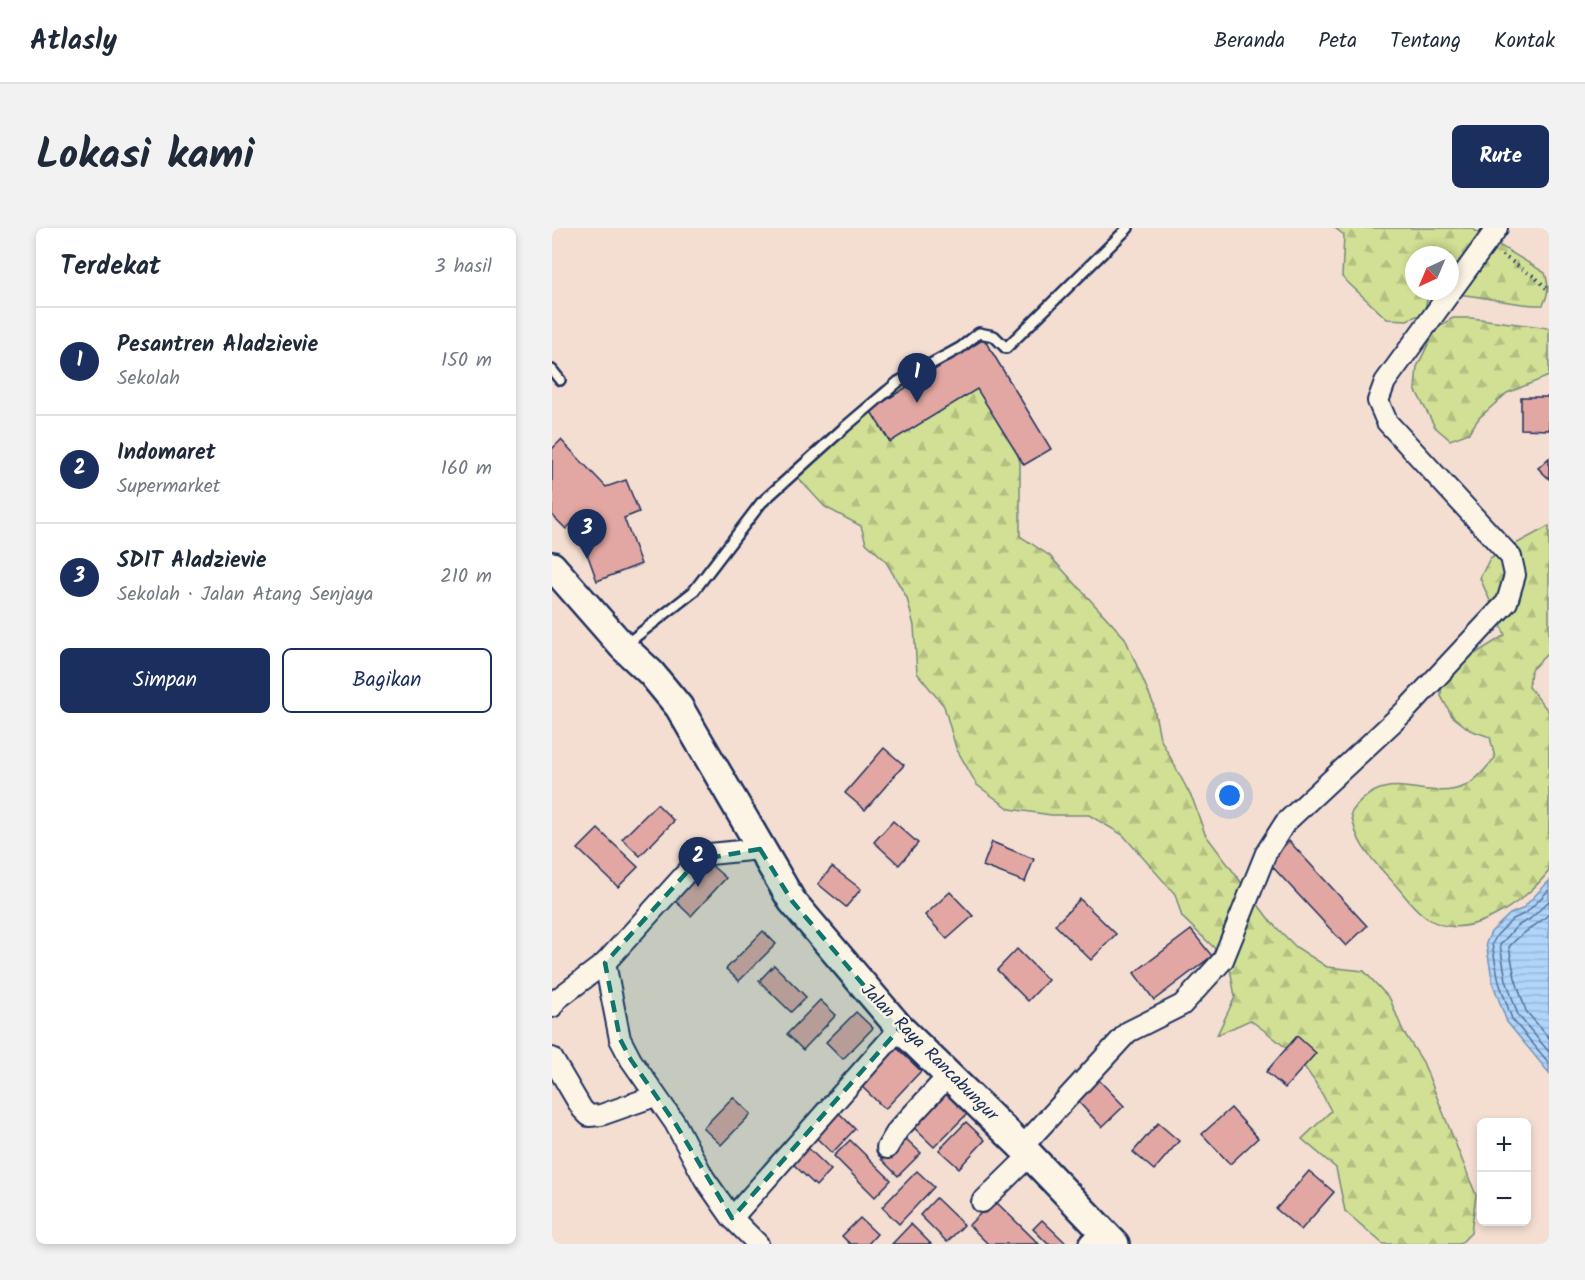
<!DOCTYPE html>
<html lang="id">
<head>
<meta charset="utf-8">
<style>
  :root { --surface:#fff; --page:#f2f2f3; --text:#1f2937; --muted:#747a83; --line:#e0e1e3; --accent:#1b2f5e }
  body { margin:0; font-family:Kalam,sans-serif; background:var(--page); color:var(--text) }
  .controls { position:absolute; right:18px; bottom:18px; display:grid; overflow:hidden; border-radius:9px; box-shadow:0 3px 9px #0003 }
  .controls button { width:54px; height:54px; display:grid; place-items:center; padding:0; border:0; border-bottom:2px solid var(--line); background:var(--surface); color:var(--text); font:30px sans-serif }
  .compass { position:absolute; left:853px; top:18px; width:54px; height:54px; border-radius:50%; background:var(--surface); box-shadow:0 3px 9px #0003; rotate:224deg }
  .you { position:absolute; left:678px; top:568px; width:21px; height:21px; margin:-15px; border:4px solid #fff; border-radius:50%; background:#1a73e8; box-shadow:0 0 0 9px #1a73e833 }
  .badge { display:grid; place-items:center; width:39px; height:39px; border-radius:50%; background:var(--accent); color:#fff; font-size:20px; font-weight:700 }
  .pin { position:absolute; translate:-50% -50px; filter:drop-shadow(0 2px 3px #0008) }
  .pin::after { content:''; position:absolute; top:32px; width:21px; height:18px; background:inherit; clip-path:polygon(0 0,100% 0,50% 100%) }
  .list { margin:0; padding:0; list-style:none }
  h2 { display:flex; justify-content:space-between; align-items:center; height:78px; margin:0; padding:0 24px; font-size:26px }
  h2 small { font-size:20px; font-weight:400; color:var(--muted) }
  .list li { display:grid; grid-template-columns:39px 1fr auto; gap:18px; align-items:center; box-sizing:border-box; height:108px; padding:0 24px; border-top:2px solid var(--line) }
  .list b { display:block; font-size:22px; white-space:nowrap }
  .list p { margin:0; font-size:20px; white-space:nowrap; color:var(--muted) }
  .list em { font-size:20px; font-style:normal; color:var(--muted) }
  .actions { display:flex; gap:12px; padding:18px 24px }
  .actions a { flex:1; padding:14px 0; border:2px solid var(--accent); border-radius:9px; text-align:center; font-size:21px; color:var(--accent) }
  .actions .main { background:var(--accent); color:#fff }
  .map { position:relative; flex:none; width:997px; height:1016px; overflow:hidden; border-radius:9px }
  header { display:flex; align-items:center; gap:36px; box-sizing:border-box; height:84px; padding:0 30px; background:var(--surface); border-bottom:2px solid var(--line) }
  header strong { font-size:28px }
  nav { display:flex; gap:33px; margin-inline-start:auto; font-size:21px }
  .intro { display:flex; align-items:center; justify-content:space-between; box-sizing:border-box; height:144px; padding:0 36px }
  h1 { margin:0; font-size:42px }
  .button { padding:15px 27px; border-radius:9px; background:var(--accent); color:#fff; font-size:21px; font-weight:700 }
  main { display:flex; gap:36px; padding:0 36px }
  aside { flex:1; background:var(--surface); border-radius:9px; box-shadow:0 3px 9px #0003 }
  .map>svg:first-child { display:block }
  .forest { fill:url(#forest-firs); stroke:#768879; stroke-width:1.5; fill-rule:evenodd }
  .water { fill:url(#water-rules); stroke:#7493bb; stroke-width:1.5 }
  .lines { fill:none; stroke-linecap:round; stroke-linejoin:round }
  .shore { stroke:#56719c; stroke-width:1.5 }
  .building { fill:#e2a7a2; stroke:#1b2f5e; stroke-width:1.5 }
  .service-casing { stroke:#1b2f5e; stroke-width:14 }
  .minor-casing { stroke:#1b2f5e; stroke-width:24 }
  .secondary-casing { stroke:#1b2f5e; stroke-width:32 }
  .path { stroke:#1b2f5e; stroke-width:4; stroke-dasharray:1.5 4.5; stroke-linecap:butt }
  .service { stroke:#fcf5e5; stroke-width:9 }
  .minor { stroke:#fcf5e5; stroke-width:20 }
  .secondary { stroke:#fcf5e5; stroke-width:27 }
  .marked { fill:#0f766e; fill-opacity:0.2; stroke:#0f766e; stroke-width:4.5; stroke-dasharray:12 8; stroke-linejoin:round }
  .labels { text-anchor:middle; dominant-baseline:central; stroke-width:5; stroke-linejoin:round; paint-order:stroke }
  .street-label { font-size:18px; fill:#1b2f5e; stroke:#fcf5e5 }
</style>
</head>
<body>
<header>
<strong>Atlasly</strong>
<nav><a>Beranda</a><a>Peta</a><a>Tentang</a><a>Kontak</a></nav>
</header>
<div class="intro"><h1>Lokasi kami</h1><a class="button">Rute</a></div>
<main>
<aside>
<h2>Terdekat<small>3 hasil</small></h2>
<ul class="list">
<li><span class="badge">1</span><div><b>Pesantren Aladzievie</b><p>Sekolah</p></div><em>150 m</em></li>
<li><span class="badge">2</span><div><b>Indomaret</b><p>Supermarket</p></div><em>160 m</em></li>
<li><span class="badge">3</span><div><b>SDIT Aladzievie</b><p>Sekolah · Jalan Atang Senjaya</p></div><em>210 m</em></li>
</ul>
<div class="actions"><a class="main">Simpan</a><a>Bagikan</a></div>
</aside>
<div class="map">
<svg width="997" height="1016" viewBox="0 0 997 1016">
  <defs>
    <pattern id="forest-firs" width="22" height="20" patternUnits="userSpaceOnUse" patternTransform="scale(1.5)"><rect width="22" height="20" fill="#d1e094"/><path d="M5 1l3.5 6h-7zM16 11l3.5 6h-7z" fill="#b3c082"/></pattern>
    <pattern id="water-rules" width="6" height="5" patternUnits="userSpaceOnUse" patternTransform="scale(1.5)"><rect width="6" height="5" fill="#afd5f9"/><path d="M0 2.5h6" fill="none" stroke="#96b7d8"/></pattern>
  </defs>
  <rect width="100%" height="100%" fill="#f4ded1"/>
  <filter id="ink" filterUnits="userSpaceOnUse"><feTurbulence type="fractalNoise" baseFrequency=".0167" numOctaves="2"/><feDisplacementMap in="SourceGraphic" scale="12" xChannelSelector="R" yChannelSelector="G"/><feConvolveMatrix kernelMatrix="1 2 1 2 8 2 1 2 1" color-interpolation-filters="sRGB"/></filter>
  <g filter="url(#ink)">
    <g class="forest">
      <path d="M783 0H919L993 45C997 57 997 65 991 77 952 78 914 60 876 68L872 85 855 92 835 91 790 49 792 7ZM862 27H898V63H862Z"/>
      <path d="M901 90H920L997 100V148L955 165 927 190 917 205 898 212 883 199 863 161 865 139 884 100Z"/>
      <path d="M368 146 404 151 439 163 457 196 468 234V308L498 328 573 410 601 475 608 510 641 572 653 606 719 694 744 719 775 739 812 743 838 771 851 803 871 834 924 967 919 1005 908 1016H831L793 983 784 940 750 911 779 883C756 836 741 823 698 792L665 807 683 769 677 734 630 689 623 666 571 607 537 587H499L458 581 425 557 404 520 392 478 365 445 362 398 355 370 333 332 314 315 309 298 273 279 246 250 267 214 330 159Z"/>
      <path d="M997 298V424L979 442 977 459 997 484V643C973 674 914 717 875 690 862 682 851 665 841 654 818 629 805 619 799 585 834 534 873 576 913 558 924 554 935 538 943 530L938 509 918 502 900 488 889 468 890 444 904 428 923 426 953 407 928 350 938 330Z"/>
    </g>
    <path class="water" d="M997 653V845L955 794 941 756 934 715 939 704 958 686 970 681Z"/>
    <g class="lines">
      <g class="shore">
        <path d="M997 662 974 685 961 691 945 707 940 716 947 754 960 791 997 835"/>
        <path d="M997 673 978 691 965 698 948 717 954 752 966 787 997 824"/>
        <path d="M997 686C985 698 968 705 957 719L963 750 974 783 997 810"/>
      </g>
    </g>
    <g class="building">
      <path d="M432 111 499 221 472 237 425 161 338 214 318 182Z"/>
      <path d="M969 169H997V202L969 201Z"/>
      <path d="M9 212 54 259 74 252 87 284 72 290 89 336 45 353 23 292 14 301 0 287V221Z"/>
      <path d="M997 230V251L986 240Z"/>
      <path d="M332 520 352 537 313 582 293 565Z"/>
      <path d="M105 576 122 593 88 628 70 611Z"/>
      <path d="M341 593 366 615 347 637 322 614Z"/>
      <path d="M46 601 86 639 66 659 26 621Z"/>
      <path d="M737 613 815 698 794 718 716 634Z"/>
      <path d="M440 614 482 631 473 654 431 638Z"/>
      <path d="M152 631 174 650 139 688 118 668Z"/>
      <path d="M280 639 309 661 294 679 266 656Z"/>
      <path d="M398 664 421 688 395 711 373 687Z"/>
      <path d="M528 671 564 706 539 732 503 697Z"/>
      <path d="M639 702 660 728 602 772 582 745Z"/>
      <path d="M211 703 224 716 187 753 174 741Z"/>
      <path d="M465 721 496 752 476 773 445 742Z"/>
      <path d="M222 737 254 769 239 784 207 753Z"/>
      <path d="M268 772 284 787 251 822 235 806Z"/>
      <path d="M304 784 321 800 291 831 274 814Z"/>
      <path d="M745 808 764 825 733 860 714 844Z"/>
      <path d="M344 819 369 843 333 881 307 856Z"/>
      <path d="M542 847 572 878 550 899 520 867Z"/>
      <path d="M389 861 415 886 382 919 357 895Z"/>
      <path d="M181 869 199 886 169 917 151 900Z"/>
      <path d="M281 879 303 901 280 925 257 903Z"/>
      <path d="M679 880 706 910 678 936 650 906Z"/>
      <path d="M414 894 433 912 407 940 387 922Z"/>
      <path d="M606 895 627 913 602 942 581 924Z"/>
      <path d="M351 908 369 925 346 948 329 931Z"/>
      <path d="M298 912 339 952 323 969 282 928Z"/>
      <path d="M255 919 279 942 264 958 240 935Z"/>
      <path d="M365 943 382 959 347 996 330 979Z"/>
      <path d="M757 943 782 964 749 1002 724 981Z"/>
      <path d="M384 970 412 997 395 1014 368 987Z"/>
      <path d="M442 972 487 1016H436L417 997Z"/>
      <path d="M308 990 325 1006 316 1016H298L290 1008Z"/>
      <path d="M490 992 515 1016H496L481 1001Z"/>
      <path d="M359 996 379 1016H340Z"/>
    </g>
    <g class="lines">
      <g class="service-casing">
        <g id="service">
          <path d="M0 142 8 152"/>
          <path d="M73 417 141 364 209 275 293 199 346 154 408 120 427 105 442 108 454 120 576 0"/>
        </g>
      </g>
      <g class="minor-casing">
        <g id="minor">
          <path d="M53 735 68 811 79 832 123 895 152 950 180 990 206 1016"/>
          <path d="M0 779 4 772 53 735 146 632 158 626 208 621"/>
          <path d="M0 830 30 881 37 888 49 887 103 868"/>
          <path d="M470 919 576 804 630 777 671 732 714 625 733 595 853 483 955 374 963 347 959 329 835 194 826 173 833 154 945 0"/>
          <path d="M335 920 346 902 397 847"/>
          <path d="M430 974 478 927"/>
          <path d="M180 990 348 800"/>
          <path d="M537 1016 550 1003"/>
        </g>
      </g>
      <g class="secondary-casing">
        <path id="secondary" d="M0 338 71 419 99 445 127 479 240 673 348 800 470 919 563 1016"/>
      </g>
      <path class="path" d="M950 27 983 49 997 63"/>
      <use href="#service" class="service"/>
      <use href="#minor" class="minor"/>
      <use href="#secondary" class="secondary"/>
    </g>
  </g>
  <path class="marked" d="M208 621 240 673 348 800 180 990 123 895 79 832 68 811 53 735 146 632Z"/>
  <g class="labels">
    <g class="street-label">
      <text transform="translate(377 825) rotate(45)">Jalan Raya Rancabungur</text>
    </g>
  </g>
</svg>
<div class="controls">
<button>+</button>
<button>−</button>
</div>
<svg class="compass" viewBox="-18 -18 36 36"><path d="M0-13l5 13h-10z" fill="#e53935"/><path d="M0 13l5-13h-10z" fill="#747a83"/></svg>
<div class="you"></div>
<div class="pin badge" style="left:365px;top:175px">1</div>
<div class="pin badge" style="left:146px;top:659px">2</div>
<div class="pin badge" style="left:35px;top:331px">3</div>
</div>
</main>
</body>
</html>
